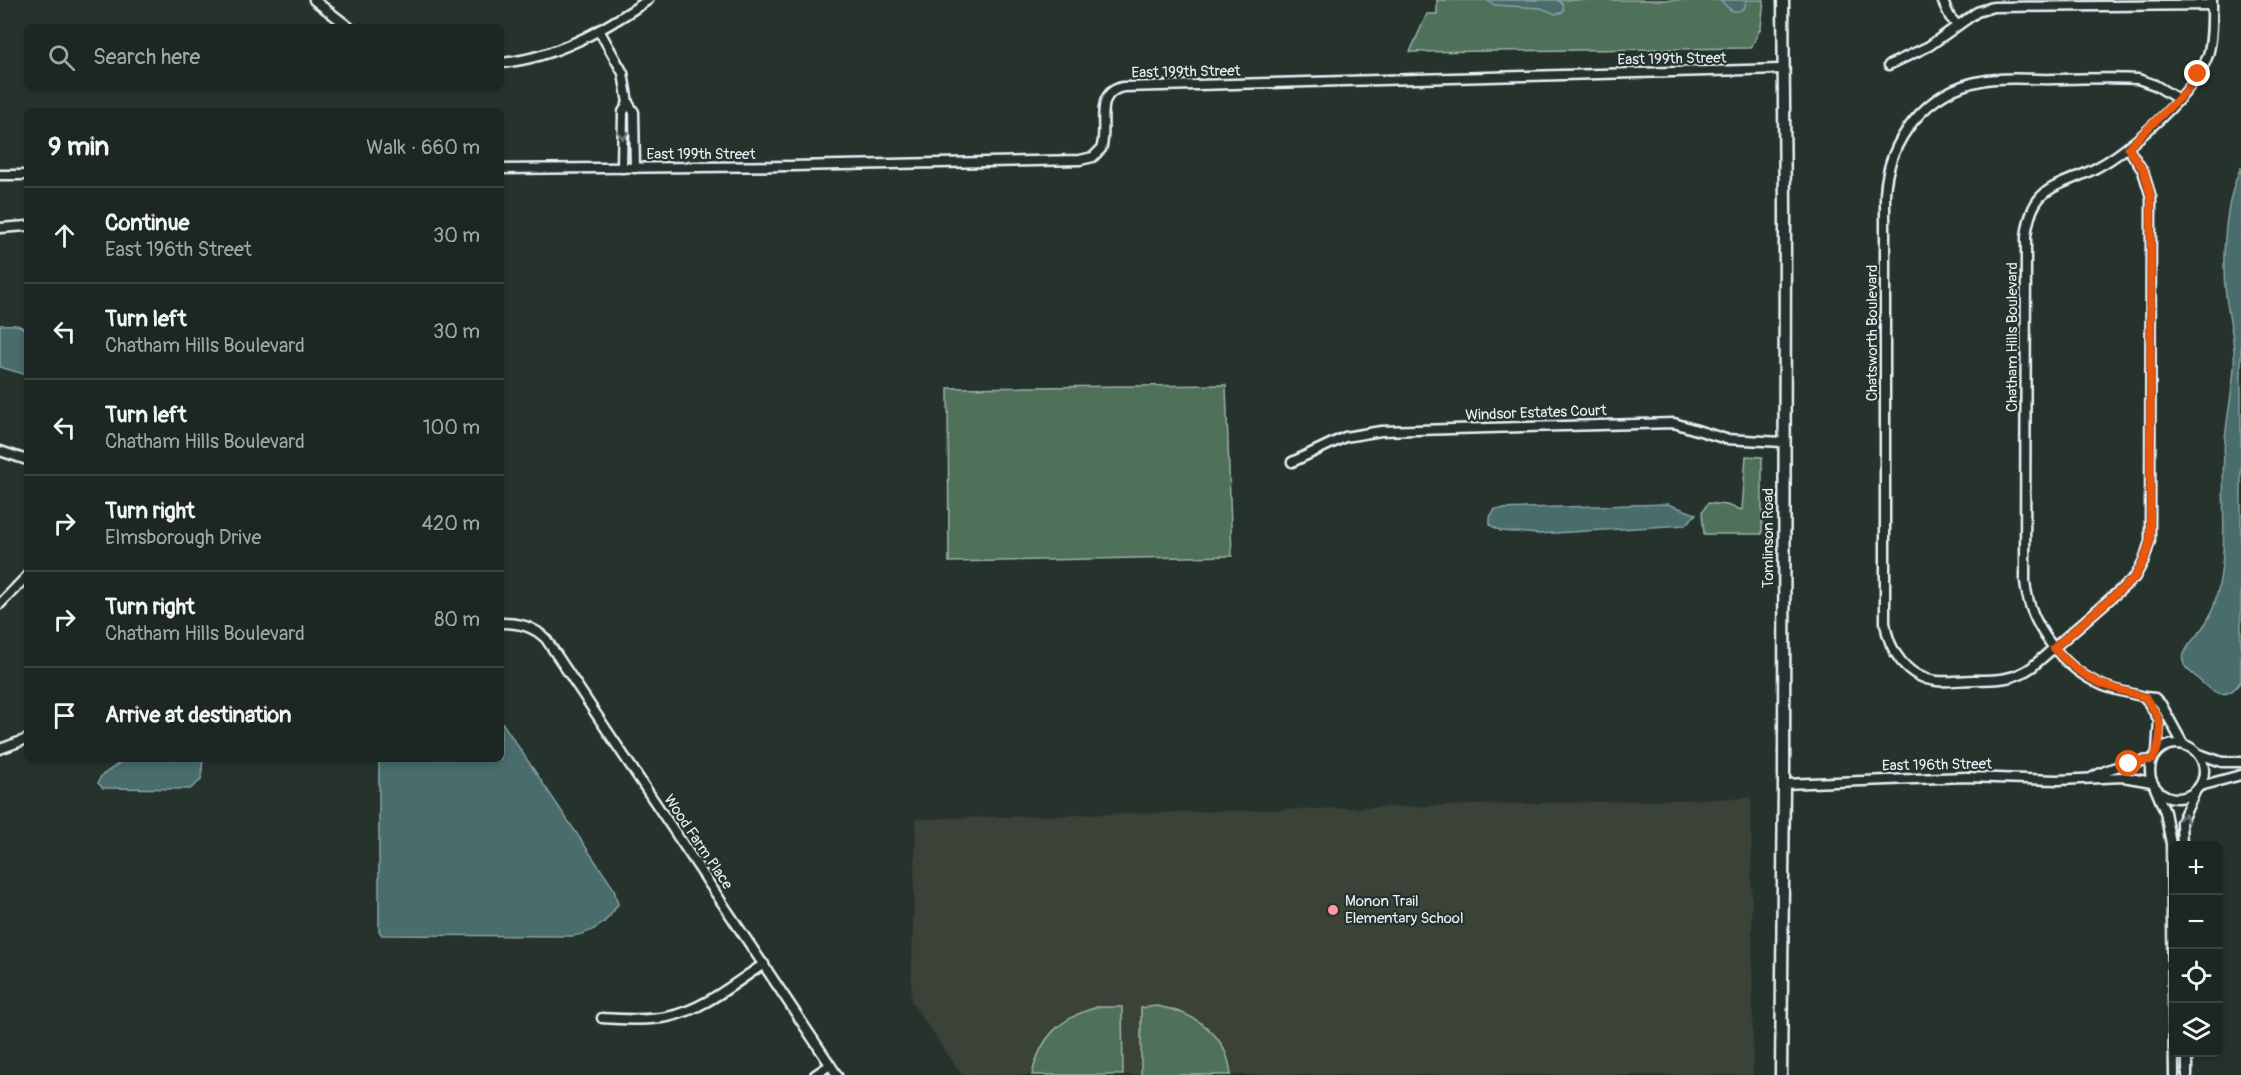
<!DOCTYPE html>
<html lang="en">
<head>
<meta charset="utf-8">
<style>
  :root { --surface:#1c2622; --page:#252e2a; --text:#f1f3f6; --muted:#a0a5a5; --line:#3a4340 }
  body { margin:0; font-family:Pangolin,sans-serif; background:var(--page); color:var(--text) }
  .controls { position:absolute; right:18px; bottom:18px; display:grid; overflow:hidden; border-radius:9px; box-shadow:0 3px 9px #0003 }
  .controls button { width:54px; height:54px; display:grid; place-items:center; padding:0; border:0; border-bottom:2px solid var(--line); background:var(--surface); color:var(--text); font:30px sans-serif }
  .stop { position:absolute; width:18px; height:18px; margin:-14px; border:4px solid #ea580c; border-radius:50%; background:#fff }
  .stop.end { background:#ea580c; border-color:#fff; box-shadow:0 2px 6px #0008 }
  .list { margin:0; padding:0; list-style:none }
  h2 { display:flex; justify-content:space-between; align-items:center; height:78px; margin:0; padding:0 24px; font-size:26px }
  h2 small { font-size:20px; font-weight:400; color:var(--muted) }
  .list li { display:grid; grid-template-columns:39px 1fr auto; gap:18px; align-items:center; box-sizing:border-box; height:96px; padding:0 24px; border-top:2px solid var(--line) }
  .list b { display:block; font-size:22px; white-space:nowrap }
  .list p { margin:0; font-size:20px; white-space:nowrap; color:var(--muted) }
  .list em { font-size:20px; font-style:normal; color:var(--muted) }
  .icon { flex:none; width:33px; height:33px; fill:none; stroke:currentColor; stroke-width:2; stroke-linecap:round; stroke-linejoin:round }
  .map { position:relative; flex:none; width:2241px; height:1075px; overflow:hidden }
  .search { position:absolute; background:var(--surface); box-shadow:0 3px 9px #0003; left:24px; top:24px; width:480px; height:66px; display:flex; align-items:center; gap:15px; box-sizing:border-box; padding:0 21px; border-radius:9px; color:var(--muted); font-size:22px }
  .panel { position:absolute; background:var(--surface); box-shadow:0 3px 9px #0003; left:24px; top:108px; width:480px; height:654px; border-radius:9px }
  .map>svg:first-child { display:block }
  .built { fill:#3b4239 }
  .green { fill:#50715a; stroke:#9cb1a9; stroke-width:1.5 }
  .water { fill:#486c6c; stroke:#88a1a4; stroke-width:1.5 }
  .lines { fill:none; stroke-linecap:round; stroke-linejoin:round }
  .minor-casing { stroke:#e8f1f8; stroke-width:13 }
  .tertiary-casing { stroke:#e8f1f8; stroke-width:15 }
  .minor { stroke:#26332d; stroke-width:8 }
  .tertiary { stroke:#26332d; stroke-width:10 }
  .oneway { stroke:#6a7674 }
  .route { stroke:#ea580c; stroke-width:8 }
  .poi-dot { fill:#ff9aa2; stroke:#26332d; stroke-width:2 }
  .labels { text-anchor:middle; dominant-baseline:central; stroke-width:4.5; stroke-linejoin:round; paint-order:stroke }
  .street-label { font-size:15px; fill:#e8f1f8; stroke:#26332d }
  .poi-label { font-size:15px; fill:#e8f1f8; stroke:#26332d; text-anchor:start }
</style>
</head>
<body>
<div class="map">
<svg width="2241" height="1075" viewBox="0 0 2241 1075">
  <rect width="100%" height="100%" fill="#26332d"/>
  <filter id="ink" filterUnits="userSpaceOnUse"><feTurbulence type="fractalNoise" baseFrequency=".0167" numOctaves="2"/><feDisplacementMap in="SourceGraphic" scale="12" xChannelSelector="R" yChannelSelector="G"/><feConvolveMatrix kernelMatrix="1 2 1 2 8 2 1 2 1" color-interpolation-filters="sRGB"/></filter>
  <g filter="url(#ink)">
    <path class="built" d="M1751 798 1753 1075H962L911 1001 916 819Z"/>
    <g class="green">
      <path d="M1437 0H1764L1761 27 1751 48 1410 52 1427 14H1437Z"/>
      <path d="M1226 385 1232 556 949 562 948 388Z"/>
      <path d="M1746 456 1762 457V534H1704L1702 512 1708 503 1726 505 1742 510Z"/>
      <path d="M1157 1006C1195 1013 1227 1033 1231 1075H1141V1008Z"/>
      <path d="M1097 1007H1122L1123 1075H1032C1040 1037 1060 1018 1097 1007Z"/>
    </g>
    <g class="water">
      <path d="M1486 0H1557C1562 3 1565 5 1563 12L1556 14 1541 8 1495 5Z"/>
      <path d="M1721 0H1747L1744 8C1734 16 1727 8 1721 0Z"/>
      <path d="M2241 167V681C2225 706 2208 689 2194 675 2189 671 2184 668 2183 661 2183 648 2196 638 2203 627 2209 619 2214 608 2216 598 2229 551 2221 502 2224 454 2225 425 2232 397 2234 368 2236 343 2229 321 2226 296 2221 259 2225 201 2241 167Z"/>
      <path d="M0 325C11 325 22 322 27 334V375L0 367Z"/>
      <path d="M1668 504 1696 514 1685 525 1538 534 1501 531 1490 525V517L1495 509Z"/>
      <path d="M501 721 614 889 618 904C607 923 594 933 572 936L382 935 379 931V759H501Z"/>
      <path d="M125 759H203L201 780 190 789 103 788 98 783 101 776Z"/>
    </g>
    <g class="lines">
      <g class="minor-casing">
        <g id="minor">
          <path d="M314 0 349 27"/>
          <path d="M1942 0 1950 17 1957 25"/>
          <path d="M599 30 623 73 628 103 634 112 635 168"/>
          <path d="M501 63C556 58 603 30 648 0"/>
          <path d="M1889 65 1929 46 1977 12 1993 7 2212 5"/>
          <path d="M2128 148 2143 171 2151 197 2150 541 2144 560 2135 577 2032 667C2014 680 1996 680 1974 680 1962 680 1949 682 1937 681 1907 678 1889 651 1885 623V194C1888 140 1926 91 1981 81 2004 76 2031 80 2055 79 2082 79 2110 77 2138 79L2155 85 2178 99"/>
          <path d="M622 168 623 112 628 103"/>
          <path d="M501 169 792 166 1080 160 1093 157 1101 149C1109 129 1092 93 1123 87L1782 69"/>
          <path d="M0 175H27"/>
          <path d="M0 228 27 226"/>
          <path d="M0 451 27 460"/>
          <path d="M1292 462 1345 437 1381 431 1674 423 1726 439 1783 442"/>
          <path d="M0 604 27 576"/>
          <path d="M501 623C519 623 533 626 546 639L837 1075"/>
          <path d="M2145 697C2131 693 2117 691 2104 686 2063 669 2029 625 2025 581L2026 237C2032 183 2057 189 2096 168 2130 150 2196 92 2208 55 2213 37 2212 18 2212 0"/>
          <circle cx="2177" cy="771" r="27"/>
          <path d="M0 749 27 739"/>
          <path d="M2157 752 2159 720 2145 697 2155 698 2161 704 2183 744"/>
          <path d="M2199 754 2222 762H2241"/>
          <path d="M2091 778C2108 768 2132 761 2152 760"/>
          <path d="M1784 784 1966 777 2058 780 2123 777 2152 782"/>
          <path d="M2200 786 2241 775"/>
          <path d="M2155 788 2165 812 2171 844 2174 1075"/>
          <path d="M2182 846 2181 822 2195 792"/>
          <path d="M602 1018C623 1019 646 1021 667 1017 703 1010 733 984 764 964"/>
          <path d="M2187 1052V1075"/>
          <path d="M815 1075 830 1065"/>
        </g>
      </g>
      <g class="tertiary-casing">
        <path id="tertiary" d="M1781 1075 1784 784 1785 208 1783 0"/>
      </g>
      <use href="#minor" class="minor"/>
      <use href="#tertiary" class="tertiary"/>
    </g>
    <defs><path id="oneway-chevron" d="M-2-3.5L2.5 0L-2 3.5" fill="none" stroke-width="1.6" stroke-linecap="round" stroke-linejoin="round" transform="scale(1.5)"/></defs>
    <g class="oneway">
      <use href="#oneway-chevron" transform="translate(623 135) rotate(90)"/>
      <use href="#oneway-chevron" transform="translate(2184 818) rotate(-70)"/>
    </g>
  </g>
  <g class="lines" filter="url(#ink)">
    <path class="route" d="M2129 764 2140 761 2152 760C2159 749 2163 730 2158 718 2155 710 2149 704 2145 697 2103 686 2084 681 2054 648L2135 577 2144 560 2150 541 2151 197 2144 171 2128 148 2187 90 2198 74"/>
  </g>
  <circle class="poi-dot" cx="1333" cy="910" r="6"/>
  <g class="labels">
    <g class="street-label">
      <text transform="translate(1672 59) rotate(-1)">East 199th Street</text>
      <text transform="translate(1186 72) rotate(-1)">East 199th Street</text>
      <text x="701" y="154">East 199th Street</text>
      <text transform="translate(1872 333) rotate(-90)">Chatsworth Boulevard</text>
      <text transform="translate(2012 337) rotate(-90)">Chatham Hills Boulevard</text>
      <text transform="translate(1536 413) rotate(-2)">Windsor Estates Court</text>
      <text transform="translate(1768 538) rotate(-90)">Tomlinson Road</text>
      <text transform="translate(1937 765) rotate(-1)">East 196th Street</text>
      <text transform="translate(698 842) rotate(56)">Wood Farm Place</text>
    </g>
    <g class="poi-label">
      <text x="1345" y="901">Monon Trail<tspan x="1345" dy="17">Elementary School</tspan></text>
    </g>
  </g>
</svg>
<div class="controls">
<button>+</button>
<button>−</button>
<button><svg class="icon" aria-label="locate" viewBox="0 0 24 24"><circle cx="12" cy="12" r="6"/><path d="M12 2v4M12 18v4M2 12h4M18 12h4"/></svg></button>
<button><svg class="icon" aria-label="layers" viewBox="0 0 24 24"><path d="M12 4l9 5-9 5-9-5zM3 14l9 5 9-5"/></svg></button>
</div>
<div class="stop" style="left:2129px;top:764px"></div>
<div class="stop end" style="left:2198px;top:74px"></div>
<div class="search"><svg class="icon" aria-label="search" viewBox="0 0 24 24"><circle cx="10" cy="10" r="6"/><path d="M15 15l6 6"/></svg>Search here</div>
<section class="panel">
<h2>9 min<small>Walk · 660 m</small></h2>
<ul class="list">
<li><svg class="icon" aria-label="ahead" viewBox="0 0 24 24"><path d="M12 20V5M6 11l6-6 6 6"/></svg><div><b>Continue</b><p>East 196th Street</p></div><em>30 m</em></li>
<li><svg class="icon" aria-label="left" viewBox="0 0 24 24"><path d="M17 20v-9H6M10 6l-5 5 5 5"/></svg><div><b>Turn left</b><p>Chatham Hills Boulevard</p></div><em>30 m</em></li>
<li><svg class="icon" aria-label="left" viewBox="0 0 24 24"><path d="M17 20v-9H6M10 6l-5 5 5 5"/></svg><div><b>Turn left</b><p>Chatham Hills Boulevard</p></div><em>100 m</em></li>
<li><svg class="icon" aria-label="right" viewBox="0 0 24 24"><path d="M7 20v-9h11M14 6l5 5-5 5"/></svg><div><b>Turn right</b><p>Elmsborough Drive</p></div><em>420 m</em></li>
<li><svg class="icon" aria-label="right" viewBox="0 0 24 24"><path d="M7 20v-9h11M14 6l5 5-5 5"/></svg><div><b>Turn right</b><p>Chatham Hills Boulevard</p></div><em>80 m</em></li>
<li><svg class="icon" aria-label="arrive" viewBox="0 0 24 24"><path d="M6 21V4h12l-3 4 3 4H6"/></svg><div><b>Arrive at destination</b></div></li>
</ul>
</section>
</div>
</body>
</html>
